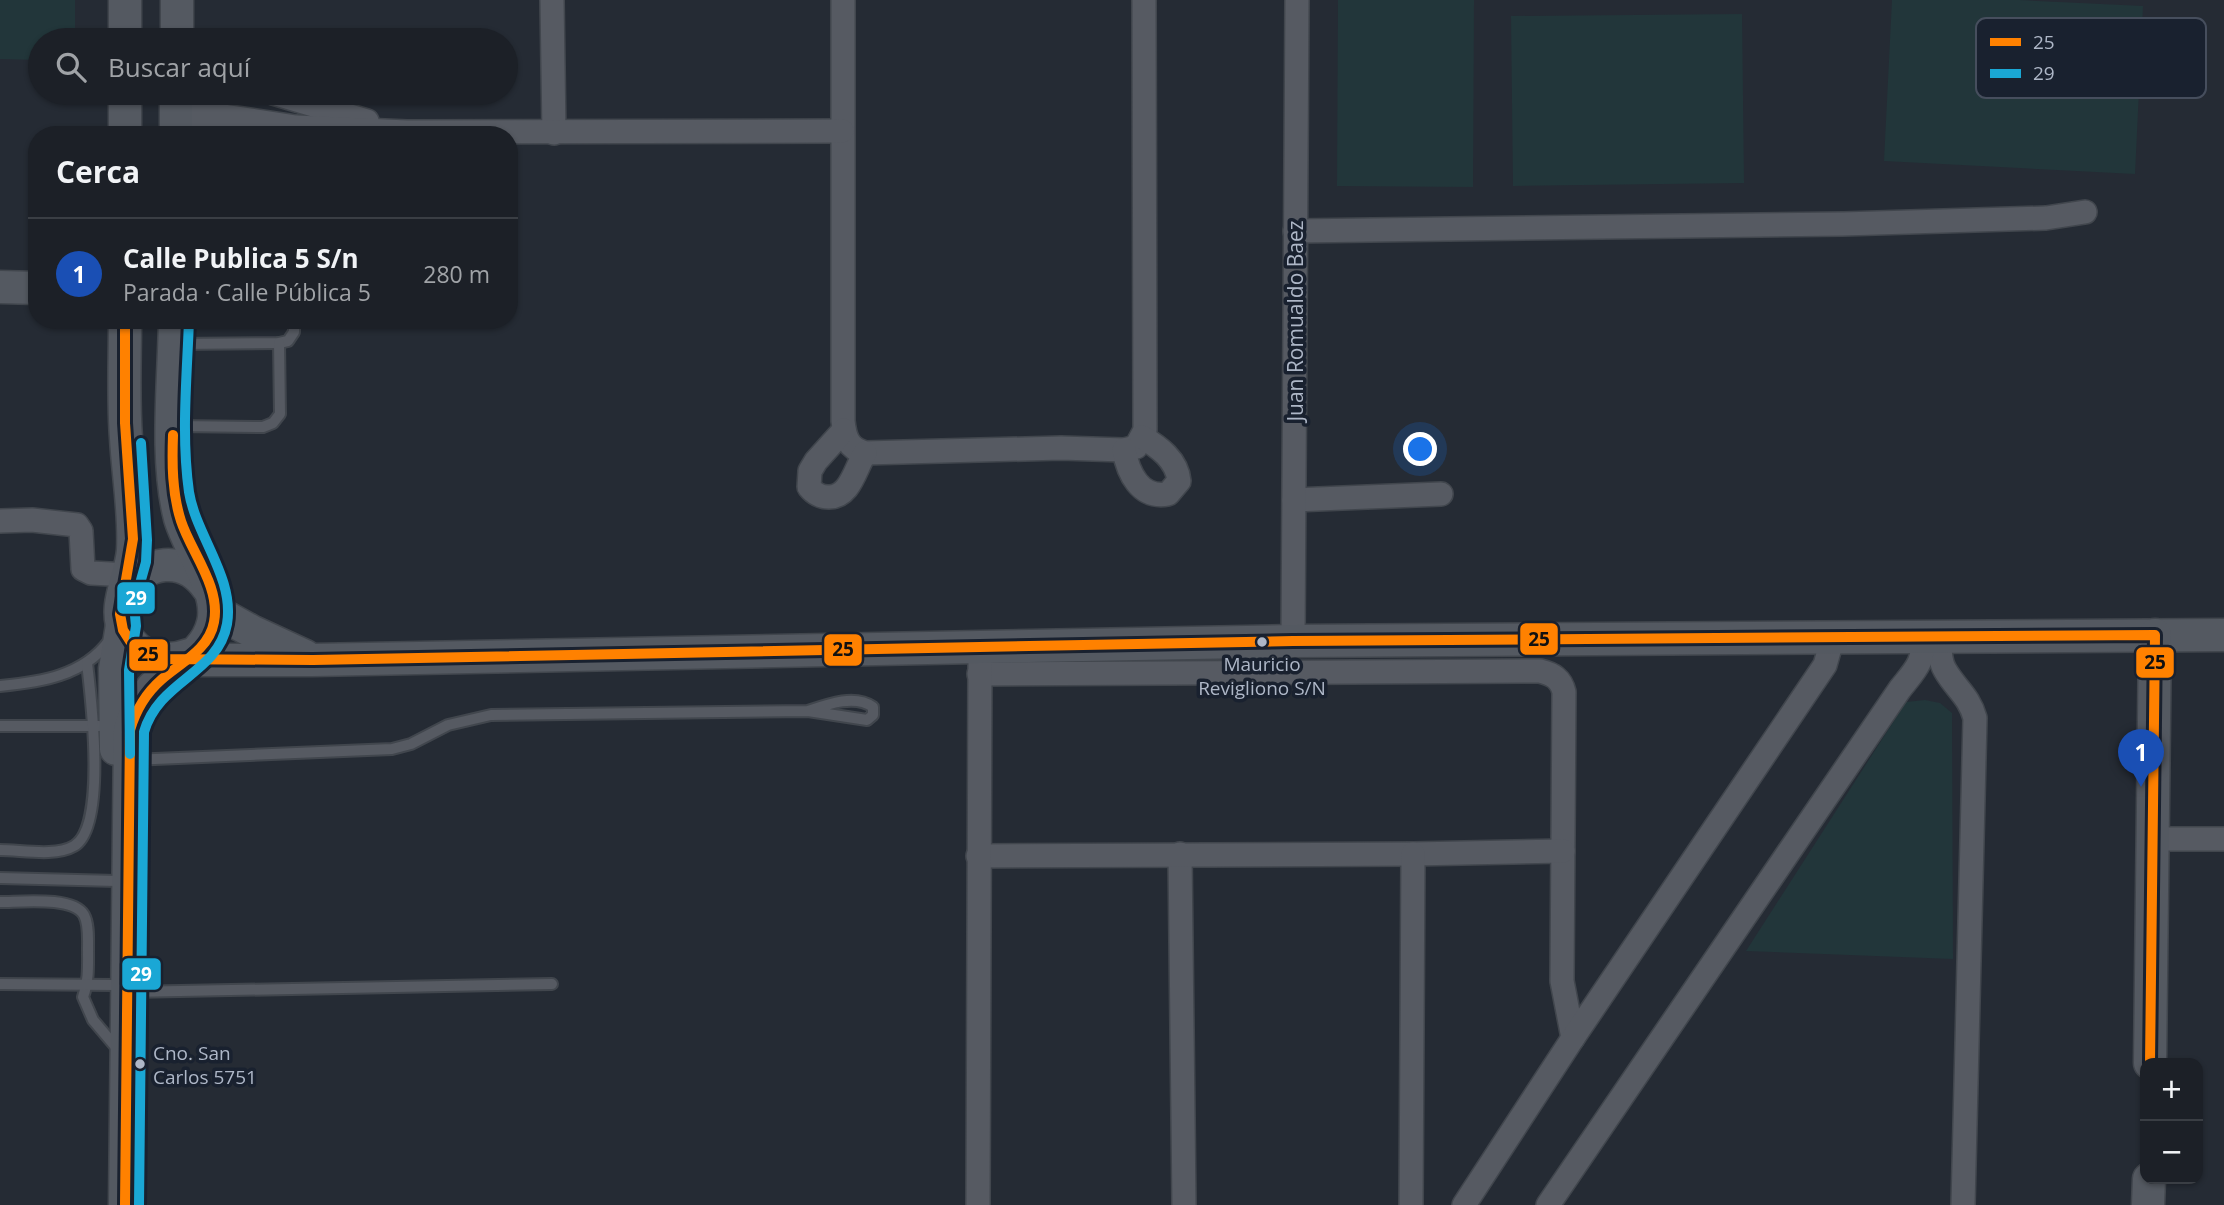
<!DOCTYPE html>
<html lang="es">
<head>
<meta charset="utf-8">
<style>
  :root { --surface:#1c2027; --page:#292d33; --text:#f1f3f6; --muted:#a0a3a7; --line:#3a3e44; --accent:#8bbbb9 }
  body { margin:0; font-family:"Open Sans",sans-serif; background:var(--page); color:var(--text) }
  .controls { position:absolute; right:21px; bottom:21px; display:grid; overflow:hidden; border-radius:14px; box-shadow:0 2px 5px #0004 }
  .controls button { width:63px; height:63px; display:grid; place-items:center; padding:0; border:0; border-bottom:2px solid var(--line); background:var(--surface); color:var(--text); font:35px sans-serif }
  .you { position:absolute; left:1421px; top:450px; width:24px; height:24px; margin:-18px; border:5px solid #fff; border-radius:50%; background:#1a73e8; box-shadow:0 0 0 10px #1a73e833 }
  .badge { display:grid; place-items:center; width:46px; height:46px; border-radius:50%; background:var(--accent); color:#fff; font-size:23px; font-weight:700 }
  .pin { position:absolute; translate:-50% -58px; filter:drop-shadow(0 2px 4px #0008) }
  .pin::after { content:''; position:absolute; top:37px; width:24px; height:21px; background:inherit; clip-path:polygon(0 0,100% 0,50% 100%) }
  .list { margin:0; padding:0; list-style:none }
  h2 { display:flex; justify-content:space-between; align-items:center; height:91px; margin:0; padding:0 28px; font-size:30px }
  h2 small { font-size:23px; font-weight:400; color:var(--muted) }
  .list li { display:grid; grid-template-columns:46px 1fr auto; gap:21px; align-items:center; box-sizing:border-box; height:112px; padding:0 28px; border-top:2px solid var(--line) }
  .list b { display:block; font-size:26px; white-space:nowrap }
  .list p { margin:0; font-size:23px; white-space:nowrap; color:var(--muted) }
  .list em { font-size:23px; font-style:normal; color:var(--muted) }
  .icon { flex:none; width:38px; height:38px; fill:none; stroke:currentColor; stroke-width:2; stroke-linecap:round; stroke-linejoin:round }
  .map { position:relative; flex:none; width:2224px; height:1205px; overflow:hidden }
  .search { position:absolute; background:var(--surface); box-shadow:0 2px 5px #0004; left:28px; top:28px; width:490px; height:77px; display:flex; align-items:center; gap:18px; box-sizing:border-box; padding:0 24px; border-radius:38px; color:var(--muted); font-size:26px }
  .panel { position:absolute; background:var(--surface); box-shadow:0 2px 5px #0004; left:28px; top:126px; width:490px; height:203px; border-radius:28px }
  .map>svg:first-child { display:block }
  .green { fill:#22363a }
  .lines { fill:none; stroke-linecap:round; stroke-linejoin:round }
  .lane-casing { stroke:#41464d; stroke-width:14 }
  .street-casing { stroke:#41464d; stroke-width:26 }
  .secondary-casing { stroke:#41464d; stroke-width:35 }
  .lane { stroke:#565a62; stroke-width:10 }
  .street { stroke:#565a62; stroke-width:23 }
  .secondary { stroke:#545961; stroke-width:32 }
  .bus-1-casing { stroke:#19212f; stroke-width:16 }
  .bus-2-casing { stroke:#19212f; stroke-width:16 }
  .bus-1 { stroke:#ff8100; stroke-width:10 }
  .bus-2 { stroke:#1aa7d5; stroke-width:10 }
  .bus-dot { fill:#aeb7c7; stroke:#19212f; stroke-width:2.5 }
  .labels { text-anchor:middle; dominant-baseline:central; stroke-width:7; stroke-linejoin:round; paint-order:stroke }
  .bus-label { font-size:19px; fill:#aeb7c7; stroke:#19212f }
  .street-label { font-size:21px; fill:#aeb7c7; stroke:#19212f }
  .key { fill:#19212f; stroke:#464e5d; stroke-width:2 }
  .key-label { font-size:19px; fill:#aeb7c7 }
  .line-badge { stroke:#19212f; stroke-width:2.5 }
  .badge-label { font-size:19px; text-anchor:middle; font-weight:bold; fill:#fff }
  .pale-badge-label { font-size:19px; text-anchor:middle; font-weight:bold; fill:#111 }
</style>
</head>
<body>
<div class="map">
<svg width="2224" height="1205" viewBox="0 0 2224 1205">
  <rect width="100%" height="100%" fill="#252b34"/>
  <g class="green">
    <path d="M0 0H75V40H40V60L0 59Z"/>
    <path d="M1338 0H1474L1473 187 1337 186Z"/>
    <path d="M1892 0H2019L2143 6 2135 174 1884 161Z"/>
    <path d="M1742 14 1744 183 1513 186 1511 16Z"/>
    <path d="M1925 700 1940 703 1952 713 1953 959 1746 951 1906 702Z"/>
  </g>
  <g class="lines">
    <g class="lane-casing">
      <g id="lane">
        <path d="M177 344 279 343 288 341 294 332V320"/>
        <path d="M176 426 263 427 273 423 280 414 279 343"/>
        <path d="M0 686C41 682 83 676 109 641"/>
        <path d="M0 726H99"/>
        <path d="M131 760 392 749 411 744 448 725 491 715 808 711 867 720 873 715V707C855 694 828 704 808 711"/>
        <path d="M0 850C22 850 55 857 74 846 107 827 91 697 87 663"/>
        <path d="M0 878 117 881"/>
        <path d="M0 902C21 902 73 896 84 915 89 924 88 939 88 948 88 965 89 981 83 997L93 1020 115 1046"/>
        <path d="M0 984 116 985"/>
        <path d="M129 992 552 984"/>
      </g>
    </g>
    <g class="street-casing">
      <g id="street">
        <path d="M552 0 554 133"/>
        <path d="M843 0V421C845 438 848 448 865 453L1061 448 1124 450 1136 447 1145 430 1144 0"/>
        <path d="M273 93 367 121"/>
        <path d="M176 114 224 116 296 127 407 132 842 131"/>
        <path d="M1295 231 1843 224 2046 218 2085 212"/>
        <path d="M844 430 816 461 810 471 809 487C814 493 819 497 828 497 850 498 855 469 865 453"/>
        <path d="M1124 450C1128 473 1140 499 1168 494L1179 481C1177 460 1159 447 1142 437"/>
        <path d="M1294 500 1441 494"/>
        <path d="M0 521 32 520 77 525 81 531 83 569 91 573 129 575"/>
        <path d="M1940 637C1940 648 1939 660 1945 670 1956 689 1969 696 1975 718L1963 1205"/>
        <path d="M1293 641 1297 0"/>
        <path d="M979 674 1540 671C1553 674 1561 679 1564 692L1562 981 1573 1038"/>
        <path d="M2154 839H2224"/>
        <path d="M1180 854 1184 1205"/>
        <path d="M978 856 1413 854 1563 851"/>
        <path d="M978 1205 980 659"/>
        <path d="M1411 1205 1413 854"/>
        <path d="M1464 1205 1573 1038 1825 665 1833 637"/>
        <path d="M1548 1205 1900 689C1915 670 1925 662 1922 637"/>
      </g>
    </g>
    <g class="secondary-casing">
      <g id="secondary">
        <path d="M125 40V0"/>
        <path d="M177 40V0"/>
        <path d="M125 135V93"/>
        <path d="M176 135V93"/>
        <path d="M0 287 37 288"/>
        <path d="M125 320C125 359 123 399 126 438 128 475 135 512 133 550 131 578 112 606 125 633 137 658 165 664 189 655"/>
        <path d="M124 594C143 559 185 554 208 588"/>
        <path d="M215 611 253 632 305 656"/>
        <path d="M168 660H313L1293 641 2224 635"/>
        <path d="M116 749 115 669 122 625"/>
        <path d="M2150 1063 2155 635"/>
        <path d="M125 1205 130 730C134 714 141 701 152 688 172 667 206 655 213 623 221 592 189 549 180 518 165 460 174 381 175 320"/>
        <path d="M2148 1205 2149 1179"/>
      </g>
    </g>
    <use href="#lane" class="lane"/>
    <use href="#street" class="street"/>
    <use href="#secondary" class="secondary"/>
    <g class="bus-1-casing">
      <g id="bus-1">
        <path d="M125 320V423L133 539 120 614 123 630 130 641 139 650 157 659 313 660 1293 641 2155 635 2150 1063"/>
        <path d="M125 1205 130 730C136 710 145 694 161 680 180 663 209 650 214 622 221 587 191 552 181 521 172 493 172 463 173 435"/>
      </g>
    </g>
    <g class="bus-2-casing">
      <g id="bus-2">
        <path d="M130 754 129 670 136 626 134 605 146 562 147 540 141 443"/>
        <path d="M139 1205 144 732C159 680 218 674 227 624 235 578 196 536 189 492 181 435 187 377 189 320"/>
      </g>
    </g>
    <use href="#bus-1" class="bus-1"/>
    <use href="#bus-2" class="bus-2"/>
  </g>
  <g class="bus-dot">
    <circle cx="1262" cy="642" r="6"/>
    <circle cx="140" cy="1064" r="6"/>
  </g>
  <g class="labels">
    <g class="bus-label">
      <text x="1262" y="664">Mauricio<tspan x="1262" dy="24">Revigliono S/N</tspan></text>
      <text x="153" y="1053" text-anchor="start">Cno. San<tspan x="153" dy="24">Carlos 5751</tspan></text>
    </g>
    <g class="street-label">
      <text transform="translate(1295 321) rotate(-90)">Juan Romualdo Baez</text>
    </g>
  </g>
  <rect x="1976" y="18" width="230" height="80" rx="10" class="key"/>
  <rect x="1990" y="38" width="31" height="8" fill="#ff8100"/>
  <rect x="1990" y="69" width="31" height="9" fill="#1aa7d5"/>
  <g class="key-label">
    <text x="2033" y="49">25</text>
    <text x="2033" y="80">29</text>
  </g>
  <g class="line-badge">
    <rect x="116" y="581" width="40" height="34" rx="7" fill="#1aa7d5"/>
    <rect x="1519" y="622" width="40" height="34" rx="7" fill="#ff8100"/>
    <rect x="823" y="633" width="40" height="34" rx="7" fill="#ff8100"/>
    <rect x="128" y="638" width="41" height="34" rx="7" fill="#ff8100"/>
    <rect x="2135" y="646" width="40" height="33" rx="7" fill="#ff8100"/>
    <rect x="121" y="957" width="41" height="34" rx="7" fill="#1aa7d5"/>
  </g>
  <g class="badge-label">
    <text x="136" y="605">29</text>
    <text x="141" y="981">29</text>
  </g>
  <g class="pale-badge-label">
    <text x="1539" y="646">25</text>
    <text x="843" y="656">25</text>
    <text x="148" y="661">25</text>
    <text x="2155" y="669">25</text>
  </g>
</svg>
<div class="controls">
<button>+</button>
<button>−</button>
</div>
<div class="you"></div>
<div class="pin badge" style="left:2141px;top:787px;background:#1a4fb4">1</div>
<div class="search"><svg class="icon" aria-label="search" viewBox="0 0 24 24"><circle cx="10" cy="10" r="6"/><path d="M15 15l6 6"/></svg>Buscar aquí</div>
<section class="panel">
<h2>Cerca<small></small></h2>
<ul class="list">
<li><span class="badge" style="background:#1a4fb4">1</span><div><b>Calle Publica 5 S/n</b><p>Parada · Calle Pública 5</p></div><em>280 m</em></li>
</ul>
</section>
</div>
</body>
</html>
